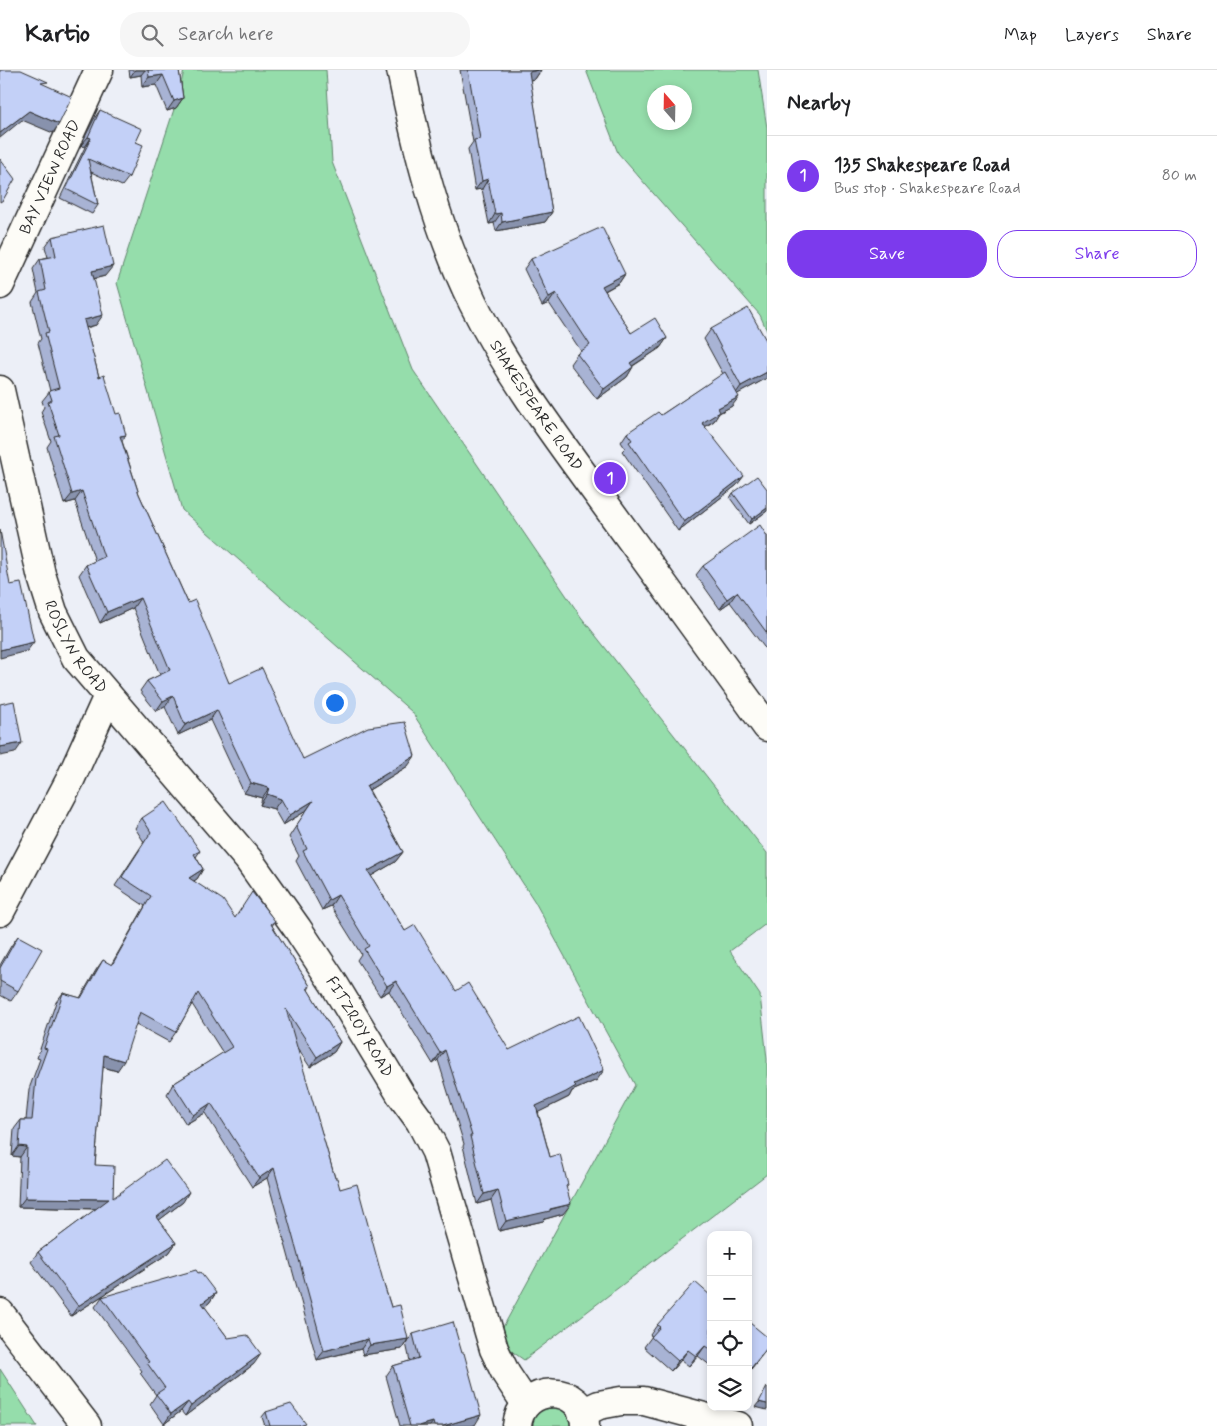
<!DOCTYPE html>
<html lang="en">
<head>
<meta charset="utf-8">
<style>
  :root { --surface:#fff; --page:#f6f6f6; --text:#202124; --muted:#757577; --line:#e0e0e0; --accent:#7c3aed }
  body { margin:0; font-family:Mynerve,sans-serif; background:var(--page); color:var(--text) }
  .controls { position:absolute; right:15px; bottom:15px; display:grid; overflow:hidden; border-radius:10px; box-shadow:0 2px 8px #0003 }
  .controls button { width:45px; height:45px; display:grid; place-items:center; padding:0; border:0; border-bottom:1px solid var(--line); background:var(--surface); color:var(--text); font:25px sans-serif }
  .compass { position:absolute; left:647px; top:15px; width:45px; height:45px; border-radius:50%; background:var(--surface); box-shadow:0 2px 8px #0003; rotate:340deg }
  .you { position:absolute; left:334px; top:632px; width:18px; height:18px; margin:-12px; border:4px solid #fff; border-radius:50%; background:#1a73e8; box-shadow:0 0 0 8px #1a73e833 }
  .badge { display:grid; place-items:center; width:32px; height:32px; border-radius:50%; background:var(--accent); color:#fff; font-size:16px; font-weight:700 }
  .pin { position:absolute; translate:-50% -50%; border:2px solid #fff; box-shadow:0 1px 5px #0006 }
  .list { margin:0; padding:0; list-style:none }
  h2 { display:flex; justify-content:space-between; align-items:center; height:65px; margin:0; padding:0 20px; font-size:21px }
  h2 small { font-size:16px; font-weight:400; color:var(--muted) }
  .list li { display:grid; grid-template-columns:32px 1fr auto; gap:15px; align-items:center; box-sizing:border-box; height:80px; padding:0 20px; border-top:1px solid var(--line) }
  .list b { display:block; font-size:19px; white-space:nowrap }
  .list p { margin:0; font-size:16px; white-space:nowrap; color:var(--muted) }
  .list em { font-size:16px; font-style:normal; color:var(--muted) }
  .actions { display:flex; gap:10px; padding:15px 20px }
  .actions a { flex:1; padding:11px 0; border:1px solid var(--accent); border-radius:20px; text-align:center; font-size:18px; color:var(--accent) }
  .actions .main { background:var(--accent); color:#fff }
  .icon { flex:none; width:28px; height:28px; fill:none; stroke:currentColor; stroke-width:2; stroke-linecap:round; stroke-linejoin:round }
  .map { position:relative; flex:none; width:767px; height:1356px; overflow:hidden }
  header { display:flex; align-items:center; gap:30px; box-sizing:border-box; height:70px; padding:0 25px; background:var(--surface); border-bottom:1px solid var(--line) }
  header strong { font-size:24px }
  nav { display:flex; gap:28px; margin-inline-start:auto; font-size:18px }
  .search { width:350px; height:45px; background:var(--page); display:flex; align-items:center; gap:12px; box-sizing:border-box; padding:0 18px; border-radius:20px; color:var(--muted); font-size:19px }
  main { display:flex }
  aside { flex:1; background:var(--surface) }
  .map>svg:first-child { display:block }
  .green { fill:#95ddab; stroke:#60846b; fill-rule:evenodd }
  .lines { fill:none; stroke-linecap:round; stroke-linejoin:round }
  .minor-casing { stroke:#2b2b2b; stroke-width:31 }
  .minor { stroke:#fdfcf7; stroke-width:28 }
  .wall { fill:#a8b3d4; stroke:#2b2b2b }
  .shaded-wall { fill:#8892ad; stroke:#2b2b2b }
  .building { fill:#c3d0f7; stroke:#2b2b2b }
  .labels { text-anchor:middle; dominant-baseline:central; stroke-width:4; stroke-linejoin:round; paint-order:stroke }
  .street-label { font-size:16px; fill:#2b2b2b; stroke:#fdfcf7 }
</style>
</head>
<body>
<header>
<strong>Kartio</strong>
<div class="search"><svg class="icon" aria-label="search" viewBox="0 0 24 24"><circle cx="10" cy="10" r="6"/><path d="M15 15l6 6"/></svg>Search here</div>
<nav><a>Map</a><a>Layers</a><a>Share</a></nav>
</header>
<main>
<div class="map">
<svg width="767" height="1356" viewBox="0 0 767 1356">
  <rect width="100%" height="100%" fill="#eceff7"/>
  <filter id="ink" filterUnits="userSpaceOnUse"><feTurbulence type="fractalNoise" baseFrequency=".02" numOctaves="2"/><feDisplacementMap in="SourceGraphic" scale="10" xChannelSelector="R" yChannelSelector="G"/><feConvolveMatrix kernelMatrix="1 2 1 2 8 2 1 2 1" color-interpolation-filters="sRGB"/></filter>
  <g filter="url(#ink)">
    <g class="green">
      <path d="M184 0H326L332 92 413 300 581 547 767 783V853L730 881 760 925 767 989V1104L524 1290 496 1270 635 1015 535 832 412 642 182 440 117 213 179 24Z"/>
      <path d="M586 0H758L767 58V261L760 245 618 83ZM684 22V52H654V22Z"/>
      <path d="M0 1299 37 1356H0Z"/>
      <path d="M556 1337C566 1342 570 1346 573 1356H533C533 1343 545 1338 556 1337Z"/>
    </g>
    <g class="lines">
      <g class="minor-casing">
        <g id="minor">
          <path id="s1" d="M401 0C417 79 437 160 473 233 509 305 558 370 605 434 659 508 713 583 767 657"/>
          <path id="s2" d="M0 215 99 0"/>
          <path id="s3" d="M0 320 41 504 53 542 76 588 248 789 297 858 334 914 401 1025 420 1051 436 1082 494 1279 506 1304 526 1334"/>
          <path d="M0 842 70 710 108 626"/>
          <path d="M0 1243 87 1356"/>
          <path d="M582 1343 599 1335 621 1331H644L738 1356"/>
          <path d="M517 1356C521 1312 585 1313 585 1356"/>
        </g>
      </g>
      <use href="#minor" class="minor"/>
    </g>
    <g class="wall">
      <path d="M129 0H179L183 28 176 38 167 41 156 15 142 17 141 5 130 7Z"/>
      <path d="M460 0H541L535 9 530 10 552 142 545 152 496 161 494 153 489 154 482 119 475 120 468 79 473 72Z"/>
      <path d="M100 40 136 72 129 107 122 116 91 102 98 135 92 144 60 128 85 77 81 75 94 49Z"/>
      <path d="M52 167 105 206 94 209 96 255 86 258 99 307 122 371 139 424 188 533 229 613 303 689 408 696 369 720 403 782 395 792 371 806 405 861 456 921 509 980 597 1010 572 1021 569 1027 559 1032 538 1042 550 1087 566 1118 563 1144 545 1149 543 1151 499 1161 491 1130 477 1134 463 1076 464 1074 438 990 433 994 389 921 380 926 357 890 361 884 331 836 322 840 296 791 299 786 289 767 306 741 283 755 274 739 260 735 262 728 244 723 210 650 178 665 165 637 156 641 140 621 147 611 160 605 133 538 100 553 79 505 86 495 95 491 75 431 64 434 47 377 51 371 41 342 44 337 42 331 50 321 38 273 41 269 32 232 38 223 33 199 40 189 48 187 45 177Z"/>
      <path d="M531 189 625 204 619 213 605 221 631 263 667 268 660 278 633 296 627 307 597 329 570 294 577 284 581 281 549 233 542 236 524 199Z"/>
      <path d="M711 259 767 272V308L737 324 732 336 719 343 714 351 705 357 737 415 678 461 622 381 625 378 621 372 627 363 661 345 723 304 704 269Z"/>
      <path d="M733 423 767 441 749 454 730 428Z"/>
      <path d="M767 466V581L730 532 720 539 696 505 703 496Z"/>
      <path d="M142 748 200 781 196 787 203 799 197 809 193 811 234 848 275 851 272 856 310 916 308 920 340 972 334 982 310 997 296 976 335 1108 385 1218 391 1237 408 1269 402 1279 363 1285 361 1279 317 1290 267 1108 252 1117 205 1043 186 1054 167 1024 173 1014 223 983 192 934 176 962 169 972 136 954 117 1001 103 997 95 1095 113 1128 183 1132 159 1150 176 1173 169 1183 71 1246 31 1192 38 1182 96 1139 18 1137 20 1087 12 1086 14 1059 21 1050H26L29 1019 40 989 37 988 56 932 63 923 80 928 96 900 103 890 111 895 145 836 115 816 144 772 135 758Z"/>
      <path d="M18 866V921L11 931 0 925V895L11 876Z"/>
      <path d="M216 1223 209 1233 204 1236 228 1268 254 1294 185 1346 181 1341 164 1354 150 1334 156 1325 140 1303 142 1301 95 1237 102 1227Z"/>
      <path d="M711 1226V1296L698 1286 689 1296 681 1290 671 1301 644 1277 652 1266 650 1265 657 1255Z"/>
      <path d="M413 1264 462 1283 475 1355 471 1356H400L386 1306 393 1296 410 1291 406 1273Z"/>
      <path d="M266 1342 304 1356H265L262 1347Z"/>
    </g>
    <g class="shaded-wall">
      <path d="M135 0H145L141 5 130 7Z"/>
      <path d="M538 0H541L535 9 522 11 529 2Z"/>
      <path d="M163 5 156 15 142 17 149 7Z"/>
      <path d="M183 28 176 38 167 41 174 31Z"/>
      <path d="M29 41 59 54 53 63 22 50 0 68V63Z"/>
      <path d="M88 67 91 68 85 77 81 75Z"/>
      <path d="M488 109 482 119 475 120 482 111Z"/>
      <path d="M552 142 545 152 496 161 502 152Z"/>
      <path d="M501 143 494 153 489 154 495 144Z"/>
      <path d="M113 196 105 206 84 211 92 201Z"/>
      <path d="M625 204 619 213 595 226 602 216Z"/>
      <path d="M556 223 549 233 542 236 549 227Z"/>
      <path d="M103 245 96 255 77 260 84 250Z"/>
      <path d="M667 268 660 278 623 302 630 293Z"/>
      <path d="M633 297 627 307 597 329 604 319Z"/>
      <path d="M767 302V308L734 326 741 316Z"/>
      <path d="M739 327 732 336 719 343 714 351 695 362 702 353 718 338Z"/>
      <path d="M126 365 119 375 120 366Z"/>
      <path d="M744 406 737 415 678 461 684 452Z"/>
      <path d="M82 421 75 431 64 434 72 424Z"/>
      <path d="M767 438V441L749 454 752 449Z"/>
      <path d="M737 522 730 532 720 539 727 529Z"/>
      <path d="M140 528 133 538 100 553 107 542Z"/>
      <path d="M34 572 27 581 0 588V580Z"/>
      <path d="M173 626 165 637 156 641 163 631Z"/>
      <path d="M217 640 210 650 178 665 185 655Z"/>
      <path d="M22 673 15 683 0 686V677Z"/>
      <path d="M415 686 408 696 359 726 366 716Z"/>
      <path d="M251 713 269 718 262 728 244 723Z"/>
      <path d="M267 724 281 729 274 739 260 735Z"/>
      <path d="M313 731 306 741 283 755 290 745Z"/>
      <path d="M403 782 395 792 361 812 368 801Z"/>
      <path d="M203 799 197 809 182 818 189 808Z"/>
      <path d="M338 825 331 836 322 840 329 830Z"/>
      <path d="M396 911 389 921 380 926 387 916Z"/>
      <path d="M340 972 334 982 310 997 317 987Z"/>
      <path d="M445 980 438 990 433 994 440 983Z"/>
      <path d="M104 985 124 991 117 1001 97 995Z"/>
      <path d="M604 1000 597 1010 572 1021 569 1027 529 1047 536 1036 574 1014Z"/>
      <path d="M211 1033 205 1043 186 1054 193 1045Z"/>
      <path d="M19 1076 27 1077 20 1087 12 1086Z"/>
      <path d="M274 1098 267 1108 252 1117 259 1108Z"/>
      <path d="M498 1120 491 1130 477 1134 484 1124Z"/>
      <path d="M189 1122 183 1132 150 1157 157 1147Z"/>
      <path d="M25 1128 109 1129 102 1139 18 1137Z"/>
      <path d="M571 1134 563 1144 545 1149 543 1151 499 1161 506 1151Z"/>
      <path d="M176 1173 169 1183 71 1246 78 1236Z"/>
      <path d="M216 1223 209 1233 195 1243 202 1233Z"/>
      <path d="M368 1269 361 1279 317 1290 324 1281Z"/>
      <path d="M408 1269 402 1279 363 1285 370 1275Z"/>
      <path d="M705 1276 698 1286 689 1296 696 1286Z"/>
      <path d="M767 1278V1279L748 1303V1302Z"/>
      <path d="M688 1280 681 1290 671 1301 678 1291Z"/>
      <path d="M261 1284 254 1294 185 1346 191 1336Z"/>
      <path d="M188 1332 181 1341 164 1354 171 1344Z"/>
      <path d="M759 1332 767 1334V1340L755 1337Z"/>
      <path d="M481 1345 475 1355 471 1356H443Z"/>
      <path d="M433 1352 430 1356H419Z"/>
    </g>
    <g class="building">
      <path d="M0 0H21L48 12 41 13 72 27 59 54 29 41 0 63Z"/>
      <path d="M148 0H179L183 28 174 31 163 5 149 7Z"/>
      <path d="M468 0H538L529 2 552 142 502 152 501 143 495 144 488 109 482 111 474 70 480 69Z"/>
      <path d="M100 40 142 59 136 72 143 75 129 107 88 89 98 135 66 119 91 68 88 67Z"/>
      <path d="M0 89 15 109 3 130 0 132Z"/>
      <path d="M104 155 113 196 92 201 103 245 84 250 99 307 104 305 116 344 120 343 126 365 120 366 139 424 188 533 195 530 229 613 262 598 303 689 368 657 405 652 415 686 366 716 403 782 368 801 405 861 415 855 456 921 468 913 509 980 579 946 604 1000 574 1014 576 1016 566 1022 536 1036 550 1087 560 1084 568 1115 566 1116 571 1134 550 1139V1141L506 1151 498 1120 484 1124 470 1066H472L445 980 440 983 396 911 387 916 364 879 369 876 338 825 329 830 303 781 307 779 296 756 313 731 290 745 281 729 267 724 269 718 251 713 217 640 185 655 173 626 163 631 147 611 170 600 140 528 107 542 86 495 104 487 82 421 72 424 54 366 59 365 48 332 52 330 49 321 59 318 45 263 49 262 39 222 46 220 40 189 56 186 52 167Z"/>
      <path d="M602 157 625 204 602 216 631 263 655 248 667 268 630 293 633 297 604 319 577 284 590 275 556 223 549 227 531 189Z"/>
      <path d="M748 238 767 272V302L741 316 711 259Z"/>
      <path d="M725 302 739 327 718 338 720 342 702 353 744 406 684 452 629 372 632 370 627 363 658 342 661 345Z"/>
      <path d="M757 406 767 419V438L752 449 733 423Z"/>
      <path d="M760 455 767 466V563L737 522 727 529 703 496Z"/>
      <path d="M0 460 10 515 21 513 34 572 0 580Z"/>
      <path d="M14 631 22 673 0 677V634Z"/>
      <path d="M166 732 200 781 194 784 203 799 189 808 223 830 235 848 252 822 275 851 271 854 310 916 307 918 340 972 317 987 286 939 335 1108H337L340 1119 357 1114 385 1218 391 1237 400 1235 408 1269 370 1275 368 1269 324 1281 274 1098 259 1108 211 1033 193 1045 173 1014 232 977 198 923 176 962 140 942 124 991 104 985 95 1095 114 1096 113 1128 165 1090 189 1122 157 1147 176 1173 78 1236 38 1182 109 1129 25 1128 27 1077 19 1076 21 1050H32L36 1009 47 979 44 978 63 923 81 928 103 890 112 895 151 826 122 807 151 762 142 748Z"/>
      <path d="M18 866 42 879 18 921 0 911V898Z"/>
      <path d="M196 1200 198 1203 200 1202 216 1223 202 1233 228 1268 247 1265 261 1284 191 1336 188 1332 171 1344 156 1324 165 1318 147 1293 149 1292 102 1227Z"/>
      <path d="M695 1212 711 1226V1280L705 1276 696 1286 688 1280 678 1291 651 1267 660 1257 657 1255Z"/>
      <path d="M453 1252 462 1283H464L481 1345 443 1356H434L433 1352 419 1356H410L393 1296 419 1288 413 1264Z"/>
      <path d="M750 1253 767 1267V1278L748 1302V1256Z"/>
      <path d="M767 1317V1334L759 1332Z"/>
      <path d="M291 1334 306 1354 299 1356H270L266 1342Z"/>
    </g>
  </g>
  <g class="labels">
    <g class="street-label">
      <text stroke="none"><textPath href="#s2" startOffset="119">BAY VIEW ROAD</textPath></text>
      <text stroke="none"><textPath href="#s1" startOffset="365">SHAKESPEARE ROAD</textPath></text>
      <text stroke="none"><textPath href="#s3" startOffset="270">ROSLYN ROAD</textPath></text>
      <text stroke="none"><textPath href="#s3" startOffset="746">FITZROY ROAD</textPath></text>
    </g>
  </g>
</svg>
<div class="controls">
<button>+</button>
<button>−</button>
<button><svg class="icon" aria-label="locate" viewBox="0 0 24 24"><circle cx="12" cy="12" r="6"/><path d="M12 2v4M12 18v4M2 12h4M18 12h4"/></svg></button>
<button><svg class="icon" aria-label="layers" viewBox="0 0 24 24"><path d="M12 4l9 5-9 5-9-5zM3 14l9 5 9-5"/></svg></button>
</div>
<svg class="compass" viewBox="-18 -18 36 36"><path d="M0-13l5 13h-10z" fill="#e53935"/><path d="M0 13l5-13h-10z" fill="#757577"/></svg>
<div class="you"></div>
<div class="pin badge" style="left:610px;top:408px">1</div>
</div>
<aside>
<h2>Nearby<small></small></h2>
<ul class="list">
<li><span class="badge">1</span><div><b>135 Shakespeare Road</b><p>Bus stop · Shakespeare Road</p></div><em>80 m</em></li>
</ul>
<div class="actions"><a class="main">Save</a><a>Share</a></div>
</aside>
</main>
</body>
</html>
